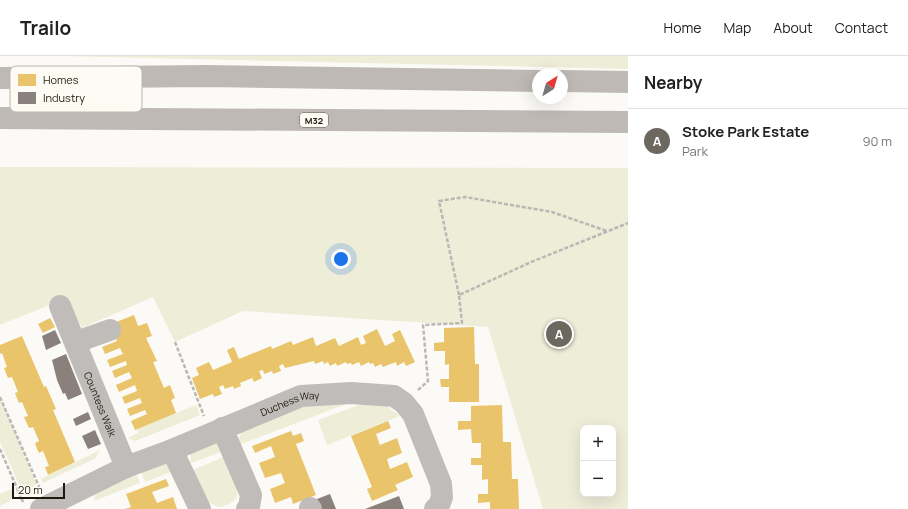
<!DOCTYPE html>
<html lang="en">
<head>
<meta charset="utf-8">
<style>
  :root { --surface:#fff; --page:#f6f6f6; --text:#222; --muted:#767676; --line:#e0e0e0; --accent:#6c685f }
  body { margin:0; font-family:Manrope,sans-serif; background:var(--page); color:var(--text) }
  .controls { position:absolute; right:12px; bottom:12px; display:grid; overflow:hidden; border-radius:8px; box-shadow:0 4px 16px #0002 }
  .controls button { width:36px; height:36px; display:grid; place-items:center; padding:0; border:0; border-bottom:1px solid var(--line); background:var(--surface); color:var(--text); font:20px sans-serif }
  .compass { position:absolute; left:532px; top:12px; width:36px; height:36px; border-radius:50%; background:var(--surface); box-shadow:0 4px 16px #0002; rotate:37deg }
  .scale { position:absolute; left:12px; bottom:10px; width:53px; box-sizing:border-box; padding-left:4px; border:2px solid #1f190d; border-top:0; font-size:11px; line-height:14px; white-space:nowrap; color:#1f190d; -webkit-text-stroke:3px #fefbf4; paint-order:stroke }
  .you { position:absolute; left:341px; top:203px; width:14px; height:14px; margin:-10px; border:3px solid #fff; border-radius:50%; background:#1a73e8; box-shadow:0 0 0 6px #1a73e833 }
  .badge { display:grid; place-items:center; width:26px; height:26px; border-radius:50%; background:var(--accent); color:#fff; font-size:13px; font-weight:700 }
  .pin { position:absolute; translate:-50% -50%; border:2px solid #fff; box-shadow:0 1px 4px #0006 }
  .list { margin:0; padding:0; list-style:none }
  h2 { display:flex; justify-content:space-between; align-items:center; height:52px; margin:0; padding:0 16px; font-size:17px }
  h2 small { font-size:13px; font-weight:400; color:var(--muted) }
  .list li { display:grid; grid-template-columns:26px 1fr auto; gap:12px; align-items:center; box-sizing:border-box; height:64px; padding:0 16px; border-top:1px solid var(--line) }
  .list b { display:block; font-size:15px; white-space:nowrap }
  .list p { margin:0; font-size:13px; white-space:nowrap; color:var(--muted) }
  .list em { font-size:13px; font-style:normal; color:var(--muted) }
  .map { position:relative; flex:none; width:628px; height:453px; overflow:hidden }
  header { display:flex; align-items:center; gap:24px; box-sizing:border-box; height:56px; padding:0 20px; background:var(--surface); border-bottom:1px solid var(--line) }
  header strong { font-size:19px }
  nav { display:flex; gap:22px; margin-inline-start:auto; font-size:14px }
  main { display:flex }
  aside { flex:1; background:var(--surface) }
  .map>svg:first-child { display:block }
  .green { fill:#ededd8; fill-rule:evenodd }
  .homes { fill:#e9c46a }
  .industry { fill:#8a817c }
  .lines { fill:none; stroke-linecap:round; stroke-linejoin:round }
  .path { stroke:#bbb7b4; stroke-width:2.5; stroke-dasharray:4 2; stroke-linecap:butt }
  .minor { stroke:#c0bcb9; stroke-width:22 }
  .highway { stroke:#beb9b5; stroke-width:22 }
  .labels { text-anchor:middle; dominant-baseline:central; stroke-width:4; stroke-linejoin:round; paint-order:stroke }
  .shield { fill:#fefbf4; stroke:#625d52; stroke-width:1 }
  .shield-label { font-size:9px; font-weight:bold; fill:#1f190d }
  .street-label { font-size:10px; fill:#1f190d; stroke:#fefbf4 }
  .key { fill:#fefbf4; stroke:#bbb7af; stroke-width:1 }
  .key-label { font-size:11px; fill:#1f190d }
</style>
</head>
<body>
<header>
<strong>Trailo</strong>
<nav><a>Home</a><a>Map</a><a>About</a><a>Contact</a></nav>
</header>
<main>
<div class="map">
<svg width="628" height="453" viewBox="0 0 628 453">
  <rect width="100%" height="100%" fill="#fcfaf6"/>
  <g class="green">
    <path d="M62 0H628V13Z"/>
    <path d="M0 111 628 112V453H543L488 271 243 255 175 286 153 241 82 272 67 242 0 269ZM583 372H613V438H583Z"/>
    <path d="M0 340 36 428 28 437 22 435 0 386Z"/>
    <path d="M359 343 239 389 238 383 245 370 296 346Z"/>
    <path d="M367 348 388 351 400 360 327 389 318 364 359 349Z"/>
    <path d="M196 349 200 359 135 385 128 382 138 377 137 373Z"/>
    <path d="M217 385 224 395 191 407 190 398Z"/>
    <path d="M100 394 96 402 43 427 41 423Z"/>
    <path d="M226 400C234 419 251 445 220 451 203 448 199 428 193 414Z"/>
    <path d="M159 402 176 414 145 426 139 410Z"/>
    <path d="M134 412 140 427 94 445 95 438Z"/>
    <path d="M14 432C18 443 8 446 0 450V438Z"/>
  </g>
  <g class="homes">
    <path d="M134 259 138 270 147 267 152 280 146 282 157 305 153 306 164 332 170 329 175 342 171 344 176 357 135 374 131 365 147 358 145 354 130 360 127 353 142 347 140 342 125 348 122 341 137 335 135 329 119 336 116 329 132 322 129 316 115 322 112 315 127 309 126 305 110 311 107 304 123 298 120 292 105 298 102 291 117 285 111 268Z"/>
    <path d="M50 262 55 271 43 277 38 268Z"/>
    <path d="M474 271 475 308H479V346H449V331H441L440 323H449V308L445 309V295H434V287L444 286V272Z"/>
    <path d="M377 273 385 290 395 285 392 278 400 274 415 306 406 310 404 306 397 310 396 306 392 308 393 307 383 311 381 308 375 311 373 307 370 308 369 306 361 310 359 306 352 309 351 307 347 308 346 306 337 310 336 307 330 310 328 306 324 308 323 305 315 308 314 305 285 312 283 308 279 310 281 315 273 318 272 315 264 318 263 314 259 315 262 322 254 326 252 322 240 327 241 330 234 333 233 330 225 333 223 329 219 331 222 338 214 341 213 338 200 343 192 322 199 319 196 312 209 306 213 314 232 306 227 294 234 291 239 303 271 290 272 293 291 285 293 289 313 281 316 290 335 282 339 290 358 281 361 289 366 287 363 280Z"/>
    <path d="M22 280 44 331 46 330 56 353 53 354 75 406 48 419 45 411 49 410 43 395 39 397 37 393 35 387 39 385 33 371 29 372 24 361 28 360 22 346 19 347 15 337 18 336 12 321 8 322 4 312 7 311 2 297 0 298V289Z"/>
    <path d="M502 349 503 386H511L512 423H518L519 453H490V446L478 447V438H488V423L482 424V409H471V402H481V387H472L471 373 458 374V365H471V350Z"/>
    <path d="M388 365 391 372 376 378 380 389 397 382 402 397 387 403 390 413 407 406 413 421 395 429 398 434 372 445 367 433 372 431 351 380Z"/>
    <path d="M291 375 293 380 301 377 304 385 296 388 316 439 293 448 291 441 275 447 270 433 285 427 281 417 265 422 259 407 275 401 271 390 255 397 252 390Z"/>
    <path d="M166 423 169 430 152 436 157 447 173 441 177 453H125L131 451 126 438Z"/>
  </g>
  <g class="industry">
    <path d="M55 274 61 287 46 294 42 280Z"/>
    <path d="M66 298 82 338 68 344 65 337 63 338 57 324 52 304Z"/>
    <path d="M88 356 91 363 76 370 73 363Z"/>
    <path d="M95 374 101 388 88 393 82 380Z"/>
    <path d="M330 438 336 453H321L317 443Z"/>
    <path d="M399 440 404 453H365Z"/>
  </g>
  <g class="lines">
    <g class="path">
      <path d="M459 239 439 145 465 141 552 156 607 175"/>
      <path d="M175 286 204 360"/>
      <path d="M418 334 428 325 423 269 462 267 459 239 529 207 628 167"/>
      <path d="M0 341 40 433"/>
      <path d="M0 393 23 446"/>
    </g>
    <g class="minor">
      <path id="s1" d="M60 250 126 411"/>
      <path d="M76 286 110 274"/>
      <path d="M222 372 251 439 249 451 247 453"/>
      <path d="M172 394 200 453"/>
      <path d="M310 452 311 453"/>
      <path id="s2" d="M41 453 126 411 172 394 301 340 351 337 394 340 404 347 413 358 441 428 442 441 438 452 435 453"/>
    </g>
    <g class="highway">
      <path d="M0 22 206 20 538 25"/>
      <path d="M562 25 628 26"/>
      <path d="M0 62 628 66"/>
    </g>
  </g>
  <g class="labels">
    <rect class="shield" x="300" y="57" width="28" height="14" rx="3"/>
    <g class="shield-label">
      <text x="314" y="64">M32</text>
    </g>
    <g class="street-label">
      <text stroke="none"><textPath href="#s1" startOffset="106">Countess Walk</textPath></text>
      <text stroke="none"><textPath href="#s2" startOffset="271">Duchess Way</textPath></text>
    </g>
  </g>
  <rect x="10" y="10" width="132" height="46" rx="6" class="key"/>
  <rect x="18" y="18" width="18" height="12" fill="#e9c46a"/>
  <rect x="18" y="36" width="18" height="12" fill="#8a817c"/>
  <g class="key-label">
    <text x="43" y="28">Homes</text>
    <text x="43" y="46">Industry</text>
  </g>
</svg>
<div class="controls">
<button>+</button>
<button>−</button>
</div>
<svg class="compass" viewBox="-18 -18 36 36"><path d="M0-13l5 13h-10z" fill="#e53935"/><path d="M0 13l5-13h-10z" fill="#767676"/></svg>
<div class="scale">20 m</div>
<div class="you"></div>
<div class="pin badge" style="left:559px;top:278px">A</div>
</div>
<aside>
<h2>Nearby<small></small></h2>
<ul class="list">
<li><span class="badge">A</span><div><b>Stoke Park Estate</b><p>Park</p></div><em>90 m</em></li>
</ul>
</aside>
</main>
</body>
</html>
